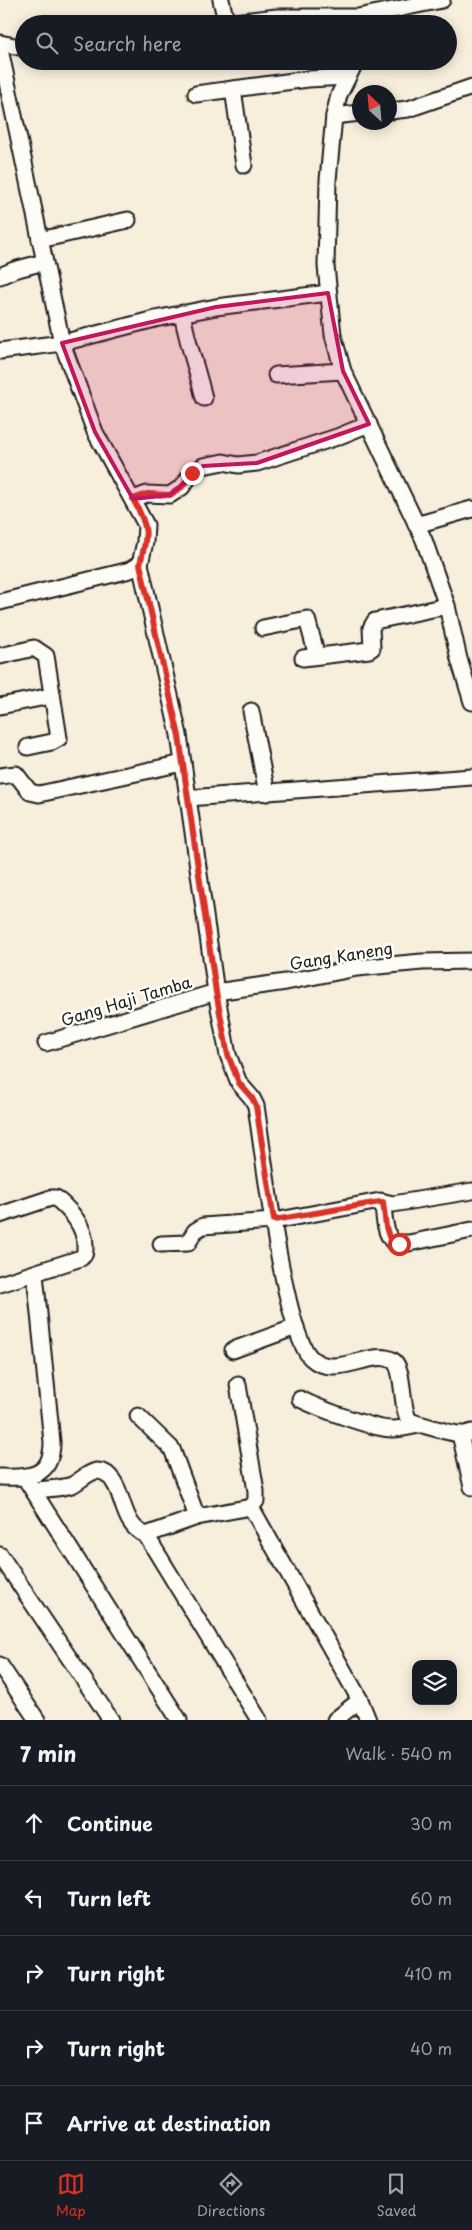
<!DOCTYPE html>
<html lang="en">
<head>
<meta charset="utf-8">
<style>
  :root { --surface:#171b24; --page:#242831; --text:#f1f3f6; --muted:#9ea1a6; --line:#363941; --accent:#d93025 }
  body { margin:0; font-family:"Playpen Sans",sans-serif; background:var(--page); color:var(--text) }
  .controls { position:absolute; right:15px; bottom:15px; display:grid; overflow:hidden; border-radius:10px; box-shadow:0 2px 12px #0003 }
  .controls button { width:45px; height:45px; display:grid; place-items:center; padding:0; border:0; border-bottom:1px solid var(--line); background:var(--surface); color:var(--text); font:25px sans-serif }
  .compass { position:absolute; left:352px; top:85px; width:45px; height:45px; border-radius:50%; background:var(--surface); box-shadow:0 2px 12px #0003; rotate:334deg }
  .stop { position:absolute; width:15px; height:15px; margin:-11px; border:4px solid #d93025; border-radius:50%; background:#fff }
  .stop.end { background:#d93025; border-color:#fff; box-shadow:0 1px 5px #0008 }
  .list { margin:0; padding:0; list-style:none }
  h2 { display:flex; justify-content:space-between; align-items:center; height:65px; margin:0; padding:0 20px; font-size:21px }
  h2 small { font-size:16px; font-weight:400; color:var(--muted) }
  .list li { display:grid; grid-template-columns:32px 1fr auto; gap:15px; align-items:center; box-sizing:border-box; height:75px; padding:0 20px; border-top:1px solid var(--line) }
  .list b { display:block; font-size:19px; white-space:nowrap }
  .list em { font-size:16px; font-style:normal; color:var(--muted) }
  .icon { flex:none; width:28px; height:28px; fill:none; stroke:currentColor; stroke-width:2; stroke-linecap:round; stroke-linejoin:round }
  .map { position:relative; flex:none; width:472px; height:1720px; overflow:hidden }
  .search { position:absolute; background:var(--surface); box-shadow:0 2px 12px #0003; left:15px; right:15px; top:15px; height:55px; display:flex; align-items:center; gap:12px; box-sizing:border-box; padding:0 18px; border-radius:28px; color:var(--muted); font-size:19px }
  .sheet { height:440px; background:var(--surface) }
  nav { display:flex; justify-content:space-around; align-items:center; box-sizing:border-box; height:70px; border-top:1px solid var(--line); background:var(--surface); font-size:14px; color:var(--muted) }
  nav a { display:grid; justify-items:center; gap:2px }
  nav .on { color:var(--accent) }
  .map>svg:first-child { display:block }
  .lines { fill:none; stroke-linecap:round; stroke-linejoin:round }
  .minor-casing { stroke:#1c1c1c; stroke-width:19 }
  .minor { stroke:#fdfcf7; stroke-width:15 }
  .route { stroke:#d93025; stroke-width:6 }
  .marked { fill:#c2185b; fill-opacity:0.2; stroke:#c2185b; stroke-width:4; stroke-linejoin:round }
  .labels { text-anchor:middle; dominant-baseline:central; stroke-width:5; stroke-linejoin:round; paint-order:stroke }
  .street-label { font-size:16px; fill:#1c1c1c; stroke:#fdfcf7 }
</style>
</head>
<body>
<div class="map">
<svg width="472" height="1720" viewBox="0 0 472 1720">
  <rect width="100%" height="100%" fill="#f7eedc"/>
  <filter id="ink" filterUnits="userSpaceOnUse"><feTurbulence type="fractalNoise" baseFrequency=".02" numOctaves="2"/><feDisplacementMap in="SourceGraphic" scale="10" xChannelSelector="R" yChannelSelector="G"/><feConvolveMatrix kernelMatrix="1 2 1 2 8 2 1 2 1" color-interpolation-filters="sRGB"/></filter>
  <g filter="url(#ink)">
    <g class="lines">
      <g class="minor-casing">
        <g id="minor">
          <path d="M221 0 226 21"/>
          <path d="M215 24 277 17H358L442 0"/>
          <path d="M0 43 24 48"/>
          <path d="M0 49 62 343 95 432 146 525 145 542 140 564 130 570 0 602"/>
          <path d="M356 61 339 95 334 116 328 180 326 266 333 335 343 371 424 540 447 606 459 659 472 702"/>
          <path d="M233 89 244 165"/>
          <path d="M196 94 308 79 347 77"/>
          <path d="M390 111 408 109 472 87"/>
          <path d="M334 116 360 113"/>
          <path d="M40 240 128 220"/>
          <path d="M0 276 14 270 44 262"/>
          <path d="M182 313C187 342 197 369 204 398"/>
          <path d="M0 351 62 343 155 319 216 307 328 293"/>
          <path d="M276 375 343 371"/>
          <path d="M133 499 147 494 170 495 182 487 192 473 203 466 223 462 238 465 257 463 337 437 369 424"/>
          <path d="M416 525 472 509"/>
          <path d="M140 564 179 735 216 992 228 1055 239 1083 252 1098 256 1106C263 1152 284 1332 311 1358 335 1380 371 1349 392 1360 405 1366 400 1406 409 1420 413 1423 454 1434 460 1434 464 1435 468 1433 472 1432"/>
          <path d="M263 628 307 619 317 656"/>
          <path d="M0 656 34 648 46 656 59 738 52 742 28 747"/>
          <path d="M303 658 369 650 372 648 371 628 375 621 447 606"/>
          <path d="M0 706 51 696"/>
          <path d="M251 711 267 793"/>
          <path d="M0 776 16 774 30 792 39 794 183 763"/>
          <path d="M188 798 472 777"/>
          <path d="M46 1043 216 992 286 982 357 968 422 962 472 961"/>
          <path d="M383 1202C384 1216 384 1233 394 1243H409L472 1230"/>
          <path d="M0 1215 51 1198H56C71 1211 86 1227 85 1248 85 1253 85 1255 81 1258L0 1284"/>
          <path d="M161 1244 188 1243 195 1231 203 1226 274 1221 380 1201 393 1204 472 1191"/>
          <path d="M233 1350 296 1327"/>
          <path d="M238 1385 256 1491V1501L251 1507"/>
          <path d="M300 1399C318 1408 373 1429 392 1429 401 1429 410 1427 419 1425"/>
          <path d="M138 1416 172 1449 197 1517"/>
          <path d="M460 1434 472 1487"/>
          <path d="M0 1477C29 1478 52 1478 52 1442L35 1274"/>
          <path d="M25 1478 179 1720"/>
          <path d="M33 1490C45 1489 60 1489 72 1485 80 1481 87 1473 96 1471 99 1471 104 1472 107 1474 126 1490 119 1524 146 1535L259 1720"/>
          <path d="M146 1535 197 1517 251 1507 360 1700 368 1720"/>
          <path d="M0 1555 111 1720"/>
          <path d="M0 1665 37 1720"/>
          <path d="M335 1720 360 1700"/>
        </g>
      </g>
      <use href="#minor" class="minor"/>
    </g>
  </g>
  <g class="lines" filter="url(#ink)">
    <path class="route" d="M192 473 182 487 170 495 147 494 133 499C149 528 148 532 140 564L179 736 216 992 228 1055 239 1083 252 1098 256 1106 274 1220 380 1202H383L386 1227 389 1237 394 1243 399 1244"/>
  </g>
  <path class="marked" d="M328 293 343 371 369 424 257 463 203 466 170 495 133 499 95 432 62 343 216 307Z"/>
  <g class="labels">
    <g class="street-label">
      <text transform="translate(341 955) rotate(-9)">Gang Kaneng</text>
      <text transform="translate(126 1000) rotate(-17)">Gang Haji Tamba</text>
    </g>
  </g>
</svg>
<div class="controls">
<button><svg class="icon" aria-label="layers" viewBox="0 0 24 24"><path d="M12 4l9 5-9 5-9-5zM3 14l9 5 9-5"/></svg></button>
</div>
<svg class="compass" viewBox="-18 -18 36 36"><path d="M0-13l5 13h-10z" fill="#e53935"/><path d="M0 13l5-13h-10z" fill="#9ea1a6"/></svg>
<div class="stop" style="left:399px;top:1244px"></div>
<div class="stop end" style="left:192px;top:473px"></div>
<div class="search"><svg class="icon" aria-label="search" viewBox="0 0 24 24"><circle cx="10" cy="10" r="6"/><path d="M15 15l6 6"/></svg>Search here</div>
</div>
<section class="sheet">
<h2>7 min<small>Walk · 540 m</small></h2>
<ul class="list">
<li><svg class="icon" aria-label="ahead" viewBox="0 0 24 24"><path d="M12 20V5M6 11l6-6 6 6"/></svg><div><b>Continue</b></div><em>30 m</em></li>
<li><svg class="icon" aria-label="left" viewBox="0 0 24 24"><path d="M17 20v-9H6M10 6l-5 5 5 5"/></svg><div><b>Turn left</b></div><em>60 m</em></li>
<li><svg class="icon" aria-label="right" viewBox="0 0 24 24"><path d="M7 20v-9h11M14 6l5 5-5 5"/></svg><div><b>Turn right</b></div><em>410 m</em></li>
<li><svg class="icon" aria-label="right" viewBox="0 0 24 24"><path d="M7 20v-9h11M14 6l5 5-5 5"/></svg><div><b>Turn right</b></div><em>40 m</em></li>
<li><svg class="icon" aria-label="arrive" viewBox="0 0 24 24"><path d="M6 21V4h12l-3 4 3 4H6"/></svg><div><b>Arrive at destination</b></div></li>
</ul>
</section>
<nav>
<a class="on"><svg class="icon" aria-label="map" viewBox="0 0 24 24"><path d="M3 6l6-2 6 2 6-2v14l-6 2-6-2-6 2zM9 4v14M15 6v14"/></svg>Map</a>
<a><svg class="icon" aria-label="directions" viewBox="0 0 24 24"><path d="M12 3l9 9-9 9-9-9zM9 14v-3h6M13 9l2 2-2 2"/></svg>Directions</a>
<a><svg class="icon" aria-label="saved" viewBox="0 0 24 24"><path d="M7 4h10v16l-5-4-5 4z"/></svg>Saved</a>
</nav>
</body>
</html>
